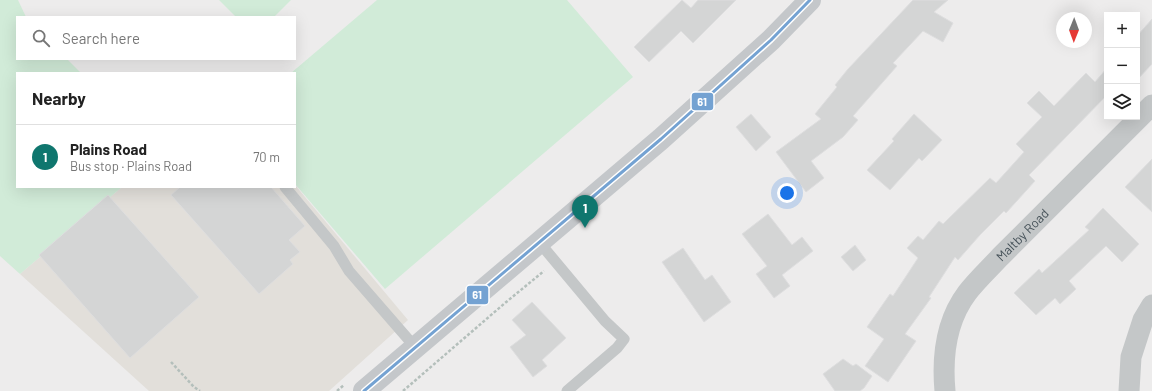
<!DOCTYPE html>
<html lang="en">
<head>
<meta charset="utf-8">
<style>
  :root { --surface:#fff; --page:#f2f2f2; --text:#222; --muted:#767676; --line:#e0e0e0; --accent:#0f766e }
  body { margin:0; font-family:Barlow,sans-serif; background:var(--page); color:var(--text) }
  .controls { position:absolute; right:12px; top:12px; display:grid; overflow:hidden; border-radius:0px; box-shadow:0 4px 16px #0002 }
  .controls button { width:36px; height:36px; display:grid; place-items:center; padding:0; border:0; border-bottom:1px solid var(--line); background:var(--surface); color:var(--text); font:20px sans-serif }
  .compass { position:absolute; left:1056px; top:12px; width:36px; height:36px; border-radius:50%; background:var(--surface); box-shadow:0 4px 16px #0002; rotate:181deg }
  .you { position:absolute; left:787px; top:193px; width:14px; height:14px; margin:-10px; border:3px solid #fff; border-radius:50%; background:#1a73e8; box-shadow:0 0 0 6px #1a73e833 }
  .badge { display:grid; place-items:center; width:26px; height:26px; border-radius:50%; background:var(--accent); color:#fff; font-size:13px; font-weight:700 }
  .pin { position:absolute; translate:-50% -33px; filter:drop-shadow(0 1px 2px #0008) }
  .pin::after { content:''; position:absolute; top:21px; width:14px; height:12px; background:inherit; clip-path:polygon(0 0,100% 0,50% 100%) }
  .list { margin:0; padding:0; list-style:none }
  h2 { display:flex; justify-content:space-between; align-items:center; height:52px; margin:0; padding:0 16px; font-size:17px }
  h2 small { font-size:13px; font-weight:400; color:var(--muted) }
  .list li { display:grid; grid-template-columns:26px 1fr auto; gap:12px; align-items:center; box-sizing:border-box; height:64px; padding:0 16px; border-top:1px solid var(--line) }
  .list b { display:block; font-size:15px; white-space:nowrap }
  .list p { margin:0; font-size:13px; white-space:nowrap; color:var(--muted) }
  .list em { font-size:13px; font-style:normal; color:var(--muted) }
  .icon { flex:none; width:22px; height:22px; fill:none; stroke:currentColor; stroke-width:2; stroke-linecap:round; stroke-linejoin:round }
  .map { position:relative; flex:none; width:1152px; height:391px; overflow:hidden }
  .search { position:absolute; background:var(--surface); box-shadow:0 4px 16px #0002; left:16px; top:16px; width:280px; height:44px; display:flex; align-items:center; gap:10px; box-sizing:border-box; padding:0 14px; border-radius:0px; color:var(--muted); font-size:15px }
  .panel { position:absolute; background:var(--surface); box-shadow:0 4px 16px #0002; left:16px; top:72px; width:280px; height:116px; border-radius:0px }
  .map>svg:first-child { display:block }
  .commercial { fill:#e2dfda }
  .green { fill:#d1ebd8 }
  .building { fill:#d4d5d5; stroke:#dededf }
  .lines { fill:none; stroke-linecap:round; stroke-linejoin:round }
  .path { stroke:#b4bfbb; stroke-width:2.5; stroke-dasharray:3 2; stroke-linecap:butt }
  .lane { stroke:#c4c7c8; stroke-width:11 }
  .street { stroke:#c4c7c8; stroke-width:21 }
  .secondary { stroke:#c4c7ca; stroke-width:22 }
  .bus-1-casing { stroke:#fff; stroke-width:6 }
  .bus-1 { stroke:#74a2d2; stroke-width:3 }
  .labels { text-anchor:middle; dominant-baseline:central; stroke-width:3.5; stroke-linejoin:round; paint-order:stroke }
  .street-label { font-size:13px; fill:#455158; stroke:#fff }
  .line-badge { stroke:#fff; stroke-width:1.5 }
  .badge-label { font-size:11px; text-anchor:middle; font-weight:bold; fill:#fff }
</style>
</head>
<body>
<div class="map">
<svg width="1152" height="391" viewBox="0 0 1152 391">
  <rect width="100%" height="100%" fill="#edecec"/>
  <path class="commercial" d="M295 185 408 320 329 391H149L20 274 122 187H295Z"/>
  <g class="green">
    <path d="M0 0H18L26 17H17V59H67L81 73H17V187H122L20 274 0 256Z"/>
    <path d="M219 0H291L274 17H236Z"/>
    <path d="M377 0H567L633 77 385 289 295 184V73H291Z"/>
  </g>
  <g class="building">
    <path d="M682 0 691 8 698 0H736L693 43 681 31 649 62 634 47Z"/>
    <path d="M913 0H948L934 12 953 23 943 42 923 31 893 63 897 66 853 116 858 120 843 137 811 161 824 178 806 192 776 152 821 119 815 114 837 87 835 85 848 69Z"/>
    <path d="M1152 19V64L1137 80V36Z"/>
    <path d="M1107 68V95L1029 175 1035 181 1006 213 1004 211 980 235 958 260 955 257 929 297 931 298 905 334 916 341 888 382 865 366 884 339 867 327 890 294 893 296 918 258 907 248 918 236 923 240 939 221 943 224 990 178 996 183 1024 152 1016 144 1042 117 1027 103 1039 91 1054 106 1086 73 1095 82Z"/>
    <path d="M751 114 771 137 756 151 736 127Z"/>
    <path d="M914 114 942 140 922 161 919 158 890 190 867 170 894 141 892 139Z"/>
    <path d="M1152 159V212L1125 187Z"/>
    <path d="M180 187H271L305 226 289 240 300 252 290 260 293 264 259 294 171 195Z"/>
    <path d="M108 195 199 297 130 358 39 255Z"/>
    <path d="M1103 208 1139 244 1122 262 1106 246 1069 281 1076 289 1060 304 1055 298 1036 315 1014 293 1039 269 1042 273 1089 230 1085 227Z"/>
    <path d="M768 214 792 245 802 237 813 251 782 275 790 286 774 298 756 274 767 266 742 234Z"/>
    <path d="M855 245 866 260 853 271 841 257Z"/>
    <path d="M683 248 705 280 712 275 731 302 704 322 662 262Z"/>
    <path d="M532 302 566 338 542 360 547 366 533 377 510 347 526 335 512 320Z"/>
    <path d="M843 359 853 366 856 364 872 376 864 388 860 391H835L823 374Z"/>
  </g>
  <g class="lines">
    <g class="path">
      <path d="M171 362 194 387 200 391"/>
      <path d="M337 391 344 385"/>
      <path d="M403 391 505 303 544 271"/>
    </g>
    <g class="lane">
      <path d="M285 187 334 246 349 271 415 347"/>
      <path d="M539 242 605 321 624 339 617 348 567 391"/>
    </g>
    <g class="street">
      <path id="s1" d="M945 391C942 358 946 321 967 293 977 280 989 269 1000 257L1152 105"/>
      <path d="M1129 391 1131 357 1143 320 1152 305"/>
    </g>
    <path class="secondary" d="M364 391 661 139 771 40 810 0"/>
    <g class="bus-1-casing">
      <path id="bus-1" d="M364 391 661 139 771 40 810 0"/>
    </g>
    <use href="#bus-1" class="bus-1"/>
  </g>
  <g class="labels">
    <g class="street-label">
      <text stroke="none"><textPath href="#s1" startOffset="183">Maltby Road</textPath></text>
    </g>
  </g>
  <g class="line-badge">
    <rect x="691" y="92" width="23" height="19" rx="4" fill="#74a2d2"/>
    <rect x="466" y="285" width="23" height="20" rx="4" fill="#74a2d2"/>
  </g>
  <g class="badge-label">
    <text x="702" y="106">61</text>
    <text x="477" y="299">61</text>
  </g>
</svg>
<div class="controls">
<button>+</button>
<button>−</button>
<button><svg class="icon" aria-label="layers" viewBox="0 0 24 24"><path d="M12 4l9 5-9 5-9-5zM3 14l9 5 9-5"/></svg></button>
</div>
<svg class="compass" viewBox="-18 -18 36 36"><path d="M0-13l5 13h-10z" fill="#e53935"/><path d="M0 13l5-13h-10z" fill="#767676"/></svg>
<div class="you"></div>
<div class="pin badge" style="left:585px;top:228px">1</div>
<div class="search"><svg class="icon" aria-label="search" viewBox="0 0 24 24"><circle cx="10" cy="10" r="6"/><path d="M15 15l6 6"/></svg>Search here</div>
<section class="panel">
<h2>Nearby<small></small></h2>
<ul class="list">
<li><span class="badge">1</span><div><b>Plains Road</b><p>Bus stop · Plains Road</p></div><em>70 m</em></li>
</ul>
</section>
</div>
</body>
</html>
